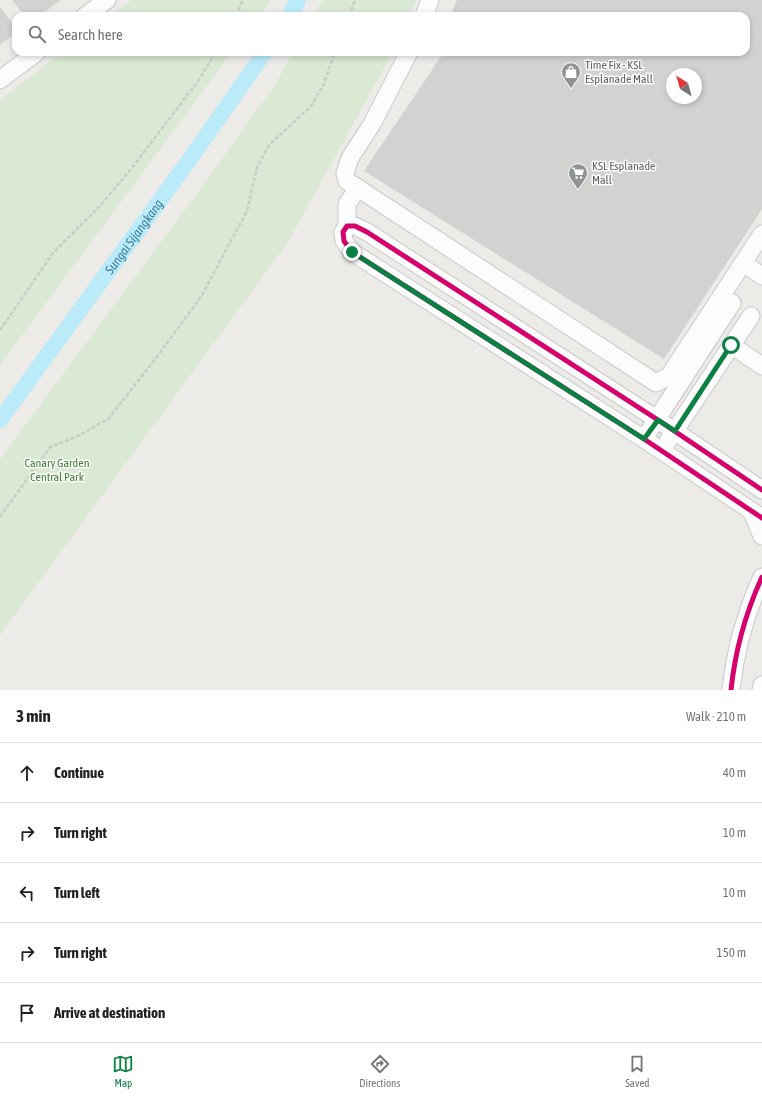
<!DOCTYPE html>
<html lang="en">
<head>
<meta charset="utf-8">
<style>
  :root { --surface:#fff; --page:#f2f2f2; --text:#202124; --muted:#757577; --line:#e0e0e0; --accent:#0b8043 }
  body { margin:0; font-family:"Asap Condensed",sans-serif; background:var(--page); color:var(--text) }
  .compass { position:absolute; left:666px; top:68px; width:36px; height:36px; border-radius:50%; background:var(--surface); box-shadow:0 2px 6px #0003; rotate:323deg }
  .stop { position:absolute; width:12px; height:12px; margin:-9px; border:3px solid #0b8043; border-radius:50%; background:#fff }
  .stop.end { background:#0b8043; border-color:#fff; box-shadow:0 1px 4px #0008 }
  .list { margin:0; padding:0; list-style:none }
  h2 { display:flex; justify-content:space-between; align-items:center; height:52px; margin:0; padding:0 16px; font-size:17px }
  h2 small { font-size:13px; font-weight:400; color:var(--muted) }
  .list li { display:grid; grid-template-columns:26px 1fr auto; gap:12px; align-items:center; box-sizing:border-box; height:60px; padding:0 16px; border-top:1px solid var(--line) }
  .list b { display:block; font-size:15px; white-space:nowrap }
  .list em { font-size:13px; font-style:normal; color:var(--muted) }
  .icon { flex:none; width:22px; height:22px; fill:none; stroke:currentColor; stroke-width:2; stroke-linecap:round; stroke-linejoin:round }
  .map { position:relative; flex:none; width:762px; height:690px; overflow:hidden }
  .search { position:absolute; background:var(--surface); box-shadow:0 2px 6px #0003; left:12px; right:12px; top:12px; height:44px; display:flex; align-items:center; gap:10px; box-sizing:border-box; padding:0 14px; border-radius:12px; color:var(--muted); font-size:15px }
  .sheet { height:352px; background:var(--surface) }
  nav { display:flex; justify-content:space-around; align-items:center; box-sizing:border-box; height:56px; border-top:1px solid var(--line); background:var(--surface); font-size:11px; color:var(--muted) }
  nav a { display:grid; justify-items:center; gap:2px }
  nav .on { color:var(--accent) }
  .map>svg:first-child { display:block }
  .green { fill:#d9e9d3 }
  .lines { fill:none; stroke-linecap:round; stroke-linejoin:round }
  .canal { stroke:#bbebf8; stroke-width:16 }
  .building { fill:#d4d2d1; fill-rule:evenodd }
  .minor-casing { stroke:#c9c9c8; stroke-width:19 }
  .path { stroke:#c7cec9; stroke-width:2.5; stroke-dasharray:4 2; stroke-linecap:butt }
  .minor { stroke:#fcfcfc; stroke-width:17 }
  .cycleway-casing { stroke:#fff; stroke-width:8 }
  .cycleway { stroke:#d6006c; stroke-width:5 }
  .route { stroke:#0b8043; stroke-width:5 }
  .labels { text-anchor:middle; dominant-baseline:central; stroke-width:3; stroke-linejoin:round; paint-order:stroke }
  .poi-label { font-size:12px; fill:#5d6367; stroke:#fff; text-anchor:start }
  .park-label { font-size:12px; fill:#3e8230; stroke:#fff }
  .water-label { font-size:13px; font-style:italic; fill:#367d9b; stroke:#fff }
</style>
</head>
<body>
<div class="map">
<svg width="762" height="690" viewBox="0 0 762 690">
  <rect width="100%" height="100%" fill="#edebe8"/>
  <g class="green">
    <path d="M131 0H271L259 16H110Z"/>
    <path d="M323 0H416L409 16H313Z"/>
    <path d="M63 52H232L0 365V100Z"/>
    <path d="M293 52H393L288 242 0 635V459L196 195 275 85Z"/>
  </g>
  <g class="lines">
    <g class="canal">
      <path d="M289 16 298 0"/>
      <path id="s1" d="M0 420 190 159 265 52"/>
    </g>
  </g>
  <g class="building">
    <path d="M12 0H61L39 16H25Z"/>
    <path d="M457 0H762V209L664 359 364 171 444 52H746V16H450ZM672 74H696V98H672Z"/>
    <path d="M0 7 16 28V33L0 45Z"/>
  </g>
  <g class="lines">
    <g class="minor-casing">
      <g id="minor">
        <path d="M85 16 107 0"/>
        <path d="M424 16 430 0"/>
        <path d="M409 52 372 124 350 158 345 173 347 181 656 383 669 376 762 234"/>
        <path d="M0 80 37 52"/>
        <path d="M347 226V204L358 188"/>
        <path d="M743 263 762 276"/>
        <path d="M731 345 762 366"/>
        <path d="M644 439 732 303"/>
        <path d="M668 441 751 316"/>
        <path d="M762 490 658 420 367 232 355 226H347L343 232 344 241 352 252 644 439 762 518"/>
        <path d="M752 512 762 536"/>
        <path d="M731 690C735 652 746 612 762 577"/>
        <path d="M761 690 762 685"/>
      </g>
    </g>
    <g class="path">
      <path d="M236 16 243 0"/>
      <path d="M349 16 355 0"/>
      <path d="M0 330 53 253 99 207 131 169 198 81 216 52"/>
      <path d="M0 517 50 447 76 437 108 419 153 362 201 297 247 211 257 167 269 145 311 106 323 86 335 52"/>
    </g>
    <use href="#minor" class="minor"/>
    <g class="cycleway-casing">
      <g id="cycleway">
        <path d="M762 490 658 420 367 232 355 226H347L343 232 344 241 352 252 644 439 762 518"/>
        <path d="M731 690C735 652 746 612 762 577"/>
      </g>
    </g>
    <use href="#cycleway" class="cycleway"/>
  </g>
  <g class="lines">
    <path class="route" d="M352 252 644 439 658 420 675 431 731 345"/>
  </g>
  <defs>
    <g id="shop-pin" transform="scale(1)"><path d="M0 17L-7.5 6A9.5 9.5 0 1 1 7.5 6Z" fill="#8f9394" stroke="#fff"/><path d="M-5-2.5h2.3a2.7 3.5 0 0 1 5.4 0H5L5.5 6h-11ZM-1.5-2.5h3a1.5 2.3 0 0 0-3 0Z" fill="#fff"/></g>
    <g id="supermarket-pin" transform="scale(1)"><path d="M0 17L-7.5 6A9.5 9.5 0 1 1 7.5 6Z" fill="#8f9394" stroke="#fff"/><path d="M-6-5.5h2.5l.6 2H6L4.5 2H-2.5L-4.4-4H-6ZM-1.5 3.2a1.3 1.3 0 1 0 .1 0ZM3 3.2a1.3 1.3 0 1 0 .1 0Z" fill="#fff"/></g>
  </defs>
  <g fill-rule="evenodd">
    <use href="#shop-pin" x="571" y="72"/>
    <use href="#supermarket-pin" x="578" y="173"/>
  </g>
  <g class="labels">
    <g class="poi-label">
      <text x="585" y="65">Time Fix - KSL<tspan x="585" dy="14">Esplanade Mall</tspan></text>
      <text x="592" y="166">KSL Esplanade<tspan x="592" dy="14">Mall</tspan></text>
    </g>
    <g class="park-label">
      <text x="57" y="463">Canary Garden<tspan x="57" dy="14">Central Park</tspan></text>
    </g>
    <g class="water-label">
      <text stroke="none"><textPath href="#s1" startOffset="227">Sungai Sijangkang</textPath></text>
    </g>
  </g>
</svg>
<svg class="compass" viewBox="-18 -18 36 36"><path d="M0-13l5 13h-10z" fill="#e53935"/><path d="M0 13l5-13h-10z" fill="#757577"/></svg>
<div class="stop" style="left:731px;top:345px"></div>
<div class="stop end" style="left:352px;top:252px"></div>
<div class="search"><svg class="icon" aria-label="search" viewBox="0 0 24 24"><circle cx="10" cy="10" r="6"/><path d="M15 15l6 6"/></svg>Search here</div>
</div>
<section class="sheet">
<h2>3 min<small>Walk · 210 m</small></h2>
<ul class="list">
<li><svg class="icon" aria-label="ahead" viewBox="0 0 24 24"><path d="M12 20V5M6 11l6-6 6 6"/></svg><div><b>Continue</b></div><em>40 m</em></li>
<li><svg class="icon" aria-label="right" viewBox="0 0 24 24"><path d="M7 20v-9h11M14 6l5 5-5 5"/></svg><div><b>Turn right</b></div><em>10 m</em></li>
<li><svg class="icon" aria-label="left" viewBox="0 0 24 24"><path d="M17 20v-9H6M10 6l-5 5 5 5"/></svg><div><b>Turn left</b></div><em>10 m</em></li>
<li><svg class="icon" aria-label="right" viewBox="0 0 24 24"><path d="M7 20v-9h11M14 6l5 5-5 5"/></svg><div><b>Turn right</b></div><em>150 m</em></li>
<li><svg class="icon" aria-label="arrive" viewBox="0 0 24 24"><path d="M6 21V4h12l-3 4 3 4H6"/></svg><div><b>Arrive at destination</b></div></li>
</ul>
</section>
<nav>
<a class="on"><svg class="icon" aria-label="map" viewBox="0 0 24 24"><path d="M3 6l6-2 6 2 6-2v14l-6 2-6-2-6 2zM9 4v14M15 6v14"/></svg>Map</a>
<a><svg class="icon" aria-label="directions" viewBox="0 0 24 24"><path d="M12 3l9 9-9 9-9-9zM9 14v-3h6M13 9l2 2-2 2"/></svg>Directions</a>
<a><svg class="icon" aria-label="saved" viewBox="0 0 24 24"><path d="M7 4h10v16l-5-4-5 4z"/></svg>Saved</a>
</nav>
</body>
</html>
